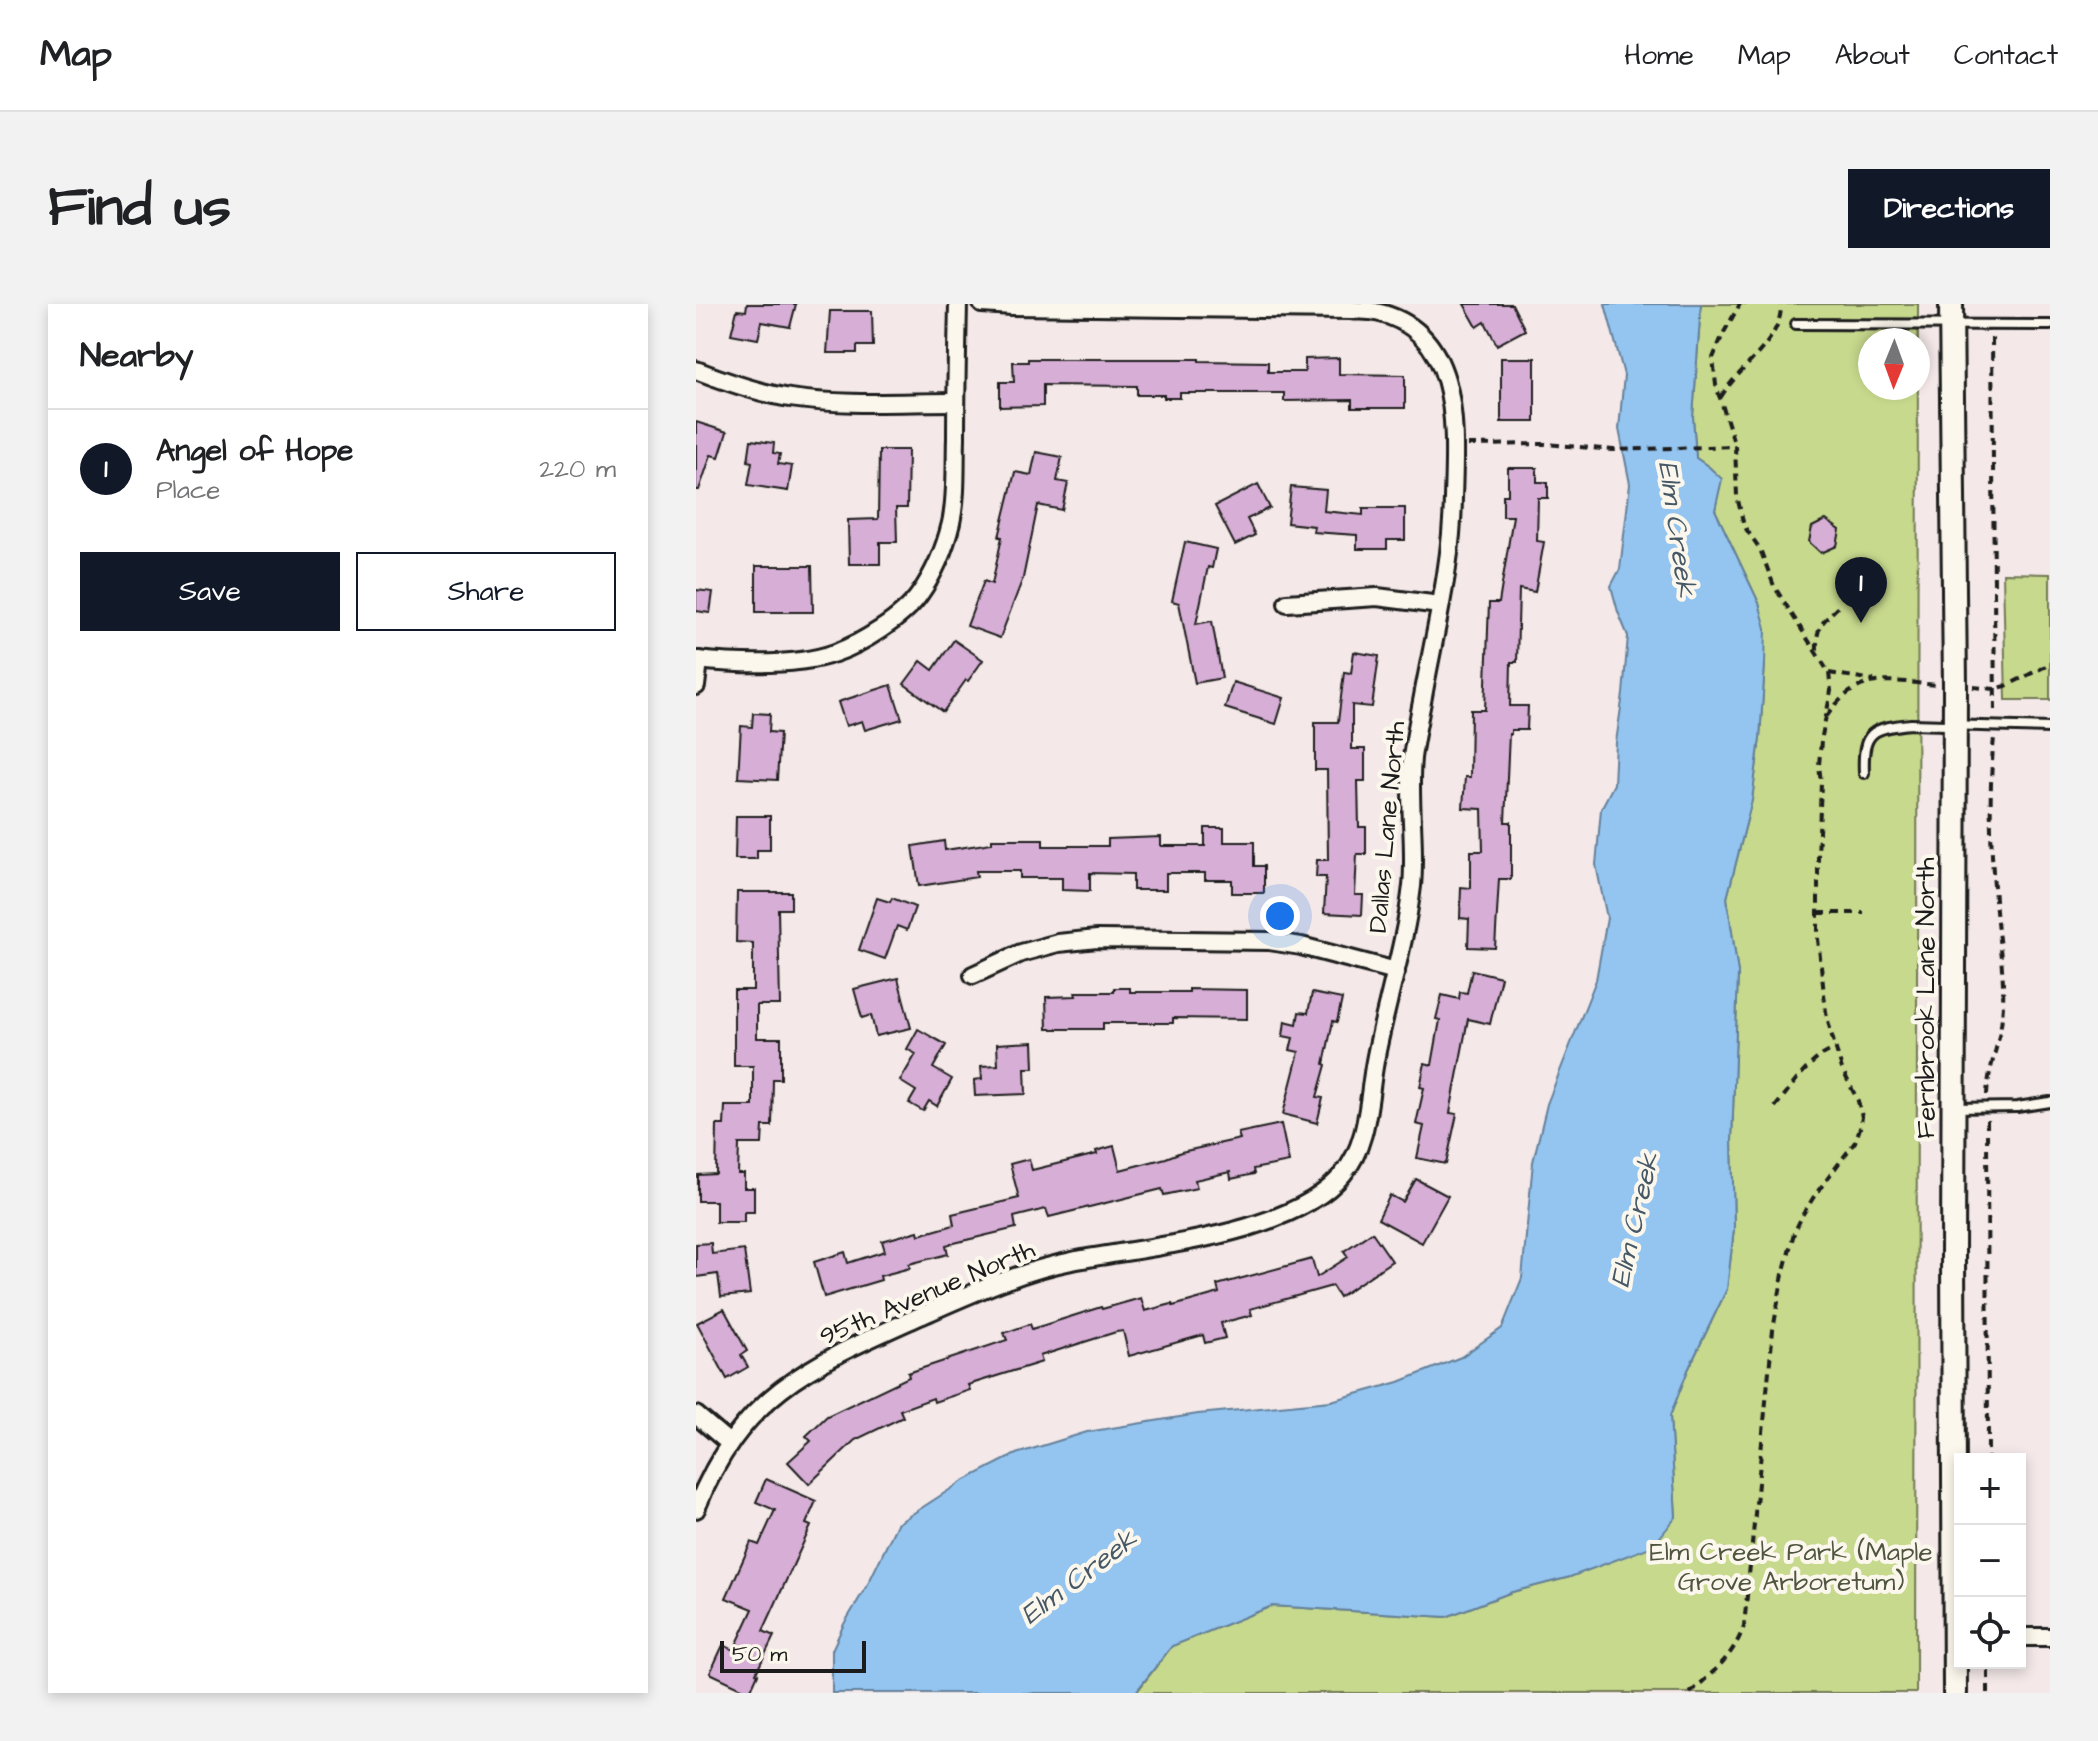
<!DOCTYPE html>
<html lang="en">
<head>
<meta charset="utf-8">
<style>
  :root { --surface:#fff; --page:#f2f2f2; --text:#202124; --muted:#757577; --line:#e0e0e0; --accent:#111827 }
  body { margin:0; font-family:"Architects Daughter",sans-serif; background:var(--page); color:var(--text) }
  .controls { position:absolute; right:24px; bottom:24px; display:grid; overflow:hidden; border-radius:0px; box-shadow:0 4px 12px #0003 }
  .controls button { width:72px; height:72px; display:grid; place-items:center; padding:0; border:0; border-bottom:2px solid var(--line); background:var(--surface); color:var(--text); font:40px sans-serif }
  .compass { position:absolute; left:1162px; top:24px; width:72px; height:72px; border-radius:50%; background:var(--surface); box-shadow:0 4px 12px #0003; rotate:181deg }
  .scale { position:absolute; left:24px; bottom:20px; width:146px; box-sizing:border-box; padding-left:8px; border:4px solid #1c1c1c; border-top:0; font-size:22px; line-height:28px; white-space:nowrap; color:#1c1c1c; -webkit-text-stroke:6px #fbf7ec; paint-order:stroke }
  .you { position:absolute; left:584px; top:612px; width:28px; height:28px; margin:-20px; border:6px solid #fff; border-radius:50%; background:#1a73e8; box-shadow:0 0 0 12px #1a73e833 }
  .badge { display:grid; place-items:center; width:52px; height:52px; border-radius:50%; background:var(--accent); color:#fff; font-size:26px; font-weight:700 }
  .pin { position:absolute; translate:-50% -66px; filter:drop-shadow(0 2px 4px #0008) }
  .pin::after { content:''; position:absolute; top:42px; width:28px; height:24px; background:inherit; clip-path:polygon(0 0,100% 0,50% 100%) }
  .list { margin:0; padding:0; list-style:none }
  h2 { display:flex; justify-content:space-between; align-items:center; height:104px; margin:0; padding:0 32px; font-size:34px }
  h2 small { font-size:26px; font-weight:400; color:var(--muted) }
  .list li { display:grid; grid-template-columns:52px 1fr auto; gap:24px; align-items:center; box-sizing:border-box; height:120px; padding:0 32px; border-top:2px solid var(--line) }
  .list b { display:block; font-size:30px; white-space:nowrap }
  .list p { margin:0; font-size:26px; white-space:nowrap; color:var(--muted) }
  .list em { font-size:26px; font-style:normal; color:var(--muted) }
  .actions { display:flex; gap:16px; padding:24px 32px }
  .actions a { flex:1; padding:18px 0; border:2px solid var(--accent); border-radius:0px; text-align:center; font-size:28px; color:var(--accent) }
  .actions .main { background:var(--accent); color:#fff }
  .icon { flex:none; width:44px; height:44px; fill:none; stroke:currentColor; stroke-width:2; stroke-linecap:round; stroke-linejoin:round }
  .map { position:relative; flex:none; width:1354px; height:1389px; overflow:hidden; border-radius:0px }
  header { display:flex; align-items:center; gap:48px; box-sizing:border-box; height:112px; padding:0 40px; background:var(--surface); border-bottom:2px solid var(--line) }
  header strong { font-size:38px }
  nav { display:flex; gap:44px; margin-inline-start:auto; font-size:28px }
  .intro { display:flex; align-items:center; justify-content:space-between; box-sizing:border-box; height:192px; padding:0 48px }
  h1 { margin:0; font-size:56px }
  .button { padding:20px 36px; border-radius:0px; background:var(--accent); color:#fff; font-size:28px; font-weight:700 }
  main { display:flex; gap:48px; padding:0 48px }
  aside { flex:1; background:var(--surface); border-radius:0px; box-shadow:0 4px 12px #0003 }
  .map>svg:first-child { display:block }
  .green { fill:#c7d98d; stroke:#727a54; stroke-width:2; fill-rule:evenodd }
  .water { fill:#94c5f0; stroke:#64819b; stroke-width:2 }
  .building { fill:#d7aed6; stroke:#1c1c1c; stroke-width:2 }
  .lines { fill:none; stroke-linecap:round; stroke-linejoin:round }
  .lane-casing { stroke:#1c1c1c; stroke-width:14 }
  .street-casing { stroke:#1c1c1c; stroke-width:22 }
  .secondary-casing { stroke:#1c1c1c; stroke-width:28 }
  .path { stroke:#1c1c1c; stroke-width:4; stroke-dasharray:8 6; stroke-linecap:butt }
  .lane { stroke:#fbf7ec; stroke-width:8 }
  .street { stroke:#fbf7ec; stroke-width:16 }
  .secondary { stroke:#fbf7ec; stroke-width:22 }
  .labels { text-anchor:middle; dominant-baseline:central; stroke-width:8; stroke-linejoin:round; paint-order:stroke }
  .street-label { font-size:26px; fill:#1c1c1c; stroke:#fbf7ec }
  .park-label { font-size:26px; fill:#4f553e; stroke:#fbf7ec }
  .water-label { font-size:28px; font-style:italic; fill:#465766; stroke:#fbf7ec }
</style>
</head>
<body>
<header>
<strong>Map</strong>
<nav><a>Home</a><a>Map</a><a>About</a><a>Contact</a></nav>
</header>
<div class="intro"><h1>Find us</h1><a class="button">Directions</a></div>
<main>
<aside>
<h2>Nearby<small></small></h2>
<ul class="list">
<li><span class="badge">1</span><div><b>Angel of Hope</b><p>Place</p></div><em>220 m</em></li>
</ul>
<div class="actions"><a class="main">Save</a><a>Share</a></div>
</aside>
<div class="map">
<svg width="1354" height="1389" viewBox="0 0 1354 1389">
  <rect width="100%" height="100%" fill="#f4e8e8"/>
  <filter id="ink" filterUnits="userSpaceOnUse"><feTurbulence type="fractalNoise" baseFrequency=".0125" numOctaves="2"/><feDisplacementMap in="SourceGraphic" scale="16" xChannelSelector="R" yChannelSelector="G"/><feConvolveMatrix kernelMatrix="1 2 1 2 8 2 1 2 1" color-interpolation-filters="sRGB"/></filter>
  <g filter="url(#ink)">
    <g class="green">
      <path d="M1005 0H1222L1220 1389H440L476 1342 576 1302 750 1313 816 1288 874 1273 980 1213 974 1112 992 1066 1031 985 1038 925 1036 837 1042 669 1031 594 1056 496 1064 434 1069 360 1063 299 1019 206 1025 175 1013 163 1000 154 997 113ZM1174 36H1222V84H1174Z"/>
      <path d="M1307 269 1354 270V396H1310Z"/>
    </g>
    <path class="water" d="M909 0H1005L997 113 1000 154 1013 163 1026 175 1019 206 1063 299 1070 324 1069 360 1064 434 1056 496 1031 594 1042 669 1036 837 1038 925 1031 985 992 1066 974 1112 980 1213 957 1242 874 1273 816 1288 750 1313 576 1302 476 1342 439 1389H136V1346L148 1320 173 1278 201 1220 267 1177 320 1150 391 1128 502 1110 635 1097 703 1078 765 1053 806 1024 826 974 837 858 851 800 900 676 911 614 900 561 905 505 918 480 920 438 927 390 932 332 922 308 915 282 924 265 934 180 923 125 928 71Z"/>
    <g class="building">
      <path d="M51 0H100L94 23 66 18 62 35 35 30 41 6 50 7Z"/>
      <path d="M768 0H816L829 26 801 41 789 18 781 23Z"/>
      <path d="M134 7H176L177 42H161V49H131Z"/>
      <path d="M643 54V70L709 71V104H656V96L588 97V89H484V94H468V91H441V82L347 81V102L304 103V78H318L317 58H332V55H503V57L572 58V68H609V55Z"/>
      <rect x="805" y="54" width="34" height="64"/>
      <path d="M0 118 31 128 23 153 15 151 3 186H0Z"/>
      <path d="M55 136 78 139 77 149 84 150 82 160 96 162 92 187 52 181 56 158 52 157Z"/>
      <path d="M183 146H212L211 204H200L201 238H184V260H153L152 216 182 215Z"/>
      <path d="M340 148 366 153 361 177 372 179 366 206 342 201 327 274 304 334 271 322 288 277 296 280 306 233H303L319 168 335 171Z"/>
      <path d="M812 164H841V178H852V194H842L841 237 848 238 839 288 823 285 821 358H815L814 402H832L831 426H815V430H813L809 518H815V575H803L799 644 772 643 773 615 764 614 765 583 775 584V547H787L786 505 767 504 769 473H774L775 406H789L793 299H803L817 212H807V191H812Z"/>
      <path d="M562 180 574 204 551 215 559 231 539 241 519 202Z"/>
      <path d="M595 183 630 186 628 207 667 211V204H709V236H691V245H661V231L617 228 618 222 591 219Z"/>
      <path d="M1130 216 1144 226 1141 242 1125 249 1113 238 1116 223Z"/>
      <path d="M489 238 520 245 516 264 512 263 500 320 516 317 526 374 499 379 483 299 476 297Z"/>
      <path d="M60 262H116L117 308H60Z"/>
      <path d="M0 286 17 288 14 309 0 307Z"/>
      <path d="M258 336 287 356 272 377 270 376 247 408 208 380 225 357 237 366Z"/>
      <path d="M658 348 683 352 676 403 656 401V445H669V477H662L663 523H670V550H661L659 591H667L666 611 628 609 630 573H620L621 556H632L631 466H619V418H642L648 368 655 369Z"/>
      <path d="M537 378 588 394 580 420 529 404Z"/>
      <path d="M195 381 206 415 169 426 166 417 150 422 142 398Z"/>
      <path d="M57 409 74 410 73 428 84 429 81 476 42 474 45 422 56 423Z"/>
      <path d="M40 512H74V546H61V555H39Z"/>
      <path d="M509 524H528V538H558V562H568V589H536V576H509V569H470V586H437V570L394 569V587L366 586V574H324V567H280L281 573 223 582 217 542 248 537 249 546 296 539V535H347V542H412V535L465 533V542H509Z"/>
      <path d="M41 588H95V605H82L84 701H61V734H85V775H77L76 822H67L66 840H43L42 870H48V884H58V908H48V918H20V897H2V871L20 870 21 821H28L29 802H57V762H38V686H57V639L40 638Z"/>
      <path d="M181 594 194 598 196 594 219 603 211 626 201 622 189 655 163 646Z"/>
      <path d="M776 666 805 673 794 720 772 715 754 809 761 810 750 860 721 854 728 822 720 820 728 784 724 783 729 759 736 761 744 716 740 715 746 691 763 695 764 688 771 689Z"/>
      <path d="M202 674 215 724 180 732 175 711 166 714 158 685Z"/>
      <path d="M418 684H434V688H493V685L551 686V715L477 714V719H407V725H351L350 693 380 692 379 688H418Z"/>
      <path d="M616 689 646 695 641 718 637 717 628 760 630 761 621 793 627 794 621 819 587 810 603 748 594 746 597 734 587 732 589 717 601 720 603 708 612 709Z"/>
      <path d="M222 725 250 741 237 764 256 775 241 802 233 797 227 807 213 799 220 787 204 777 220 750 211 745Z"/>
      <path d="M337 738 338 764H329L330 790 279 792 278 776 286 775 285 762 302 761 301 740Z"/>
      <path d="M585 820 593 858 557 865 558 870 535 875 534 868 499 876 501 884 468 891 466 885 353 913 350 905 318 913 320 924 250 941 252 950 213 960 214 964 184 972 185 976 128 993 118 958 149 948 152 959 189 947 186 937 222 927 223 931 258 921 256 910 323 894 314 860 333 855 336 866 401 850 400 847 418 842 424 866 470 854 485 848 544 835 542 829Z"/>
      <path d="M720 875 752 892 726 939 682 915 694 891 707 898Z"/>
      <path d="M676 928 696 957 643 993 636 982 554 1005 556 1011 525 1019 529 1034 509 1039 507 1031 433 1052 427 1027 420 1028 344 1052 346 1058 272 1081 274 1086 238 1098 237 1094 204 1106 207 1113 159 1136 113 1180 92 1158 115 1137 110 1132 131 1112 213 1073 212 1069 311 1036 308 1029 334 1020 336 1025 405 1003 406 1005 445 994 449 1007 476 1000 477 1002 523 989 521 981 616 955 621 973 652 953 648 947Z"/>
      <path d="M15 939 16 950 48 946 54 990 25 993 22 970 0 973V940Z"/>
      <path d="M28 1005 51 1047 45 1051 52 1063 31 1075 1 1019Z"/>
      <path d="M70 1175 120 1197 110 1220 115 1222 67 1327 78 1332 60 1369 62 1370 54 1388 14 1369 27 1341 38 1346 57 1305 30 1294 55 1238 63 1241 79 1206 60 1198Z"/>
    </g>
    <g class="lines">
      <g class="lane-casing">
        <g id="lane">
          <path d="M1100 20 1354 21"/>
          <path d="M1168 469C1166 427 1176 424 1215 420L1354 424"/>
          <path d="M1258 804 1321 803 1354 798"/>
        </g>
      </g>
      <g class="street-casing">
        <g id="street">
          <path d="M0 66C31 78 62 89 94 94 149 102 205 98 260 98"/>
          <path d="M591 299 681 293 744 301"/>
          <path d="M0 356C41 360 100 363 139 349 165 340 207 314 223 291 238 270 249 244 255 219 261 192 259 161 260 134 260 89 261 45 262 0"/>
          <path d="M0 382 3 356"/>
          <path d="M277 671 325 649 362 639 401 635 573 637 605 642 700 667"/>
          <path d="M0 1111 33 1139"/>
          <path d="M0 1205C46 1088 117 1060 224 1012 272 991 324 967 376 957 451 942 597 932 647 870 673 840 672 794 679 757 690 698 709 642 716 582 720 540 712 497 716 454 719 432 724 409 728 387 740 323 756 259 757 194 759 126 767 27 680 8 672 6 663 7 655 6L316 2 286 0"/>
          <path d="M1324 1333H1354"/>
        </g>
      </g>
      <g class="secondary-casing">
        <path id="secondary" d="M1255 0 1259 382 1257 952 1259 1389"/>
      </g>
      <g class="path">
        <path d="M1296 34 1299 410"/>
        <path d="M1025 93C1042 63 1086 39 1085 0"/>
        <path d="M772 141 849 140 917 146 1039 142"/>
        <path d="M1121 346C1120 320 1127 318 1144 301"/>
        <path d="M1133 369 1178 376"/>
        <path d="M1277 383 1299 385 1310 382 1354 360"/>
        <path d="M1131 412C1162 367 1193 377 1241 381"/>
        <path d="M1123 609H1168"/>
        <path d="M1291 791C1292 764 1304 739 1306 712 1310 678 1303 642 1300 607 1295 550 1292 491 1298 434"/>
        <path d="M1079 803C1096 783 1114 753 1139 745"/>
        <path d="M1291 816 1292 1155"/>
        <path d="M994 1389C1018 1367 1037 1353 1048 1322L1077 1026 1087 970 1098 929 1107 910 1119 891 1159 838 1164 824 1166 813 1162 797 1146 765 1135 729 1130 708 1122 635V553L1125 479 1123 461 1125 437 1135 387 1133 369 1078 282 1064 245 1048 222 1041 192 1039 142 1020 81 1017 54 1027 30 1044 0"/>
        <path d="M1292 1389V1359"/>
      </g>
      <use href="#lane" class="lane"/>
      <use href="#street" class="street"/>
      <use href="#secondary" class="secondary"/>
    </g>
  </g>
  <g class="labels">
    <g class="street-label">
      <text transform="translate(691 523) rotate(-85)">Dallas Lane North</text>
      <text transform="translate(1230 694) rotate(-90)">Fernbrook Lane North</text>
      <text transform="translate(231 989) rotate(-23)">95th Avenue North</text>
    </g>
    <g class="park-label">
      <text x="1095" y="1248">Elm Creek Park (Maple<tspan x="1095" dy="30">Grove Arboretum)</tspan></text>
    </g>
    <g class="water-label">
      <text transform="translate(981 225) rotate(82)">Elm Creek</text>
      <text transform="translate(939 916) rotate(-77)">Elm Creek</text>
      <text transform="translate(383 1273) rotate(-37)">Elm Creek</text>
    </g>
  </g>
</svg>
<div class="controls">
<button>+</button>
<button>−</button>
<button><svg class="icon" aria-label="locate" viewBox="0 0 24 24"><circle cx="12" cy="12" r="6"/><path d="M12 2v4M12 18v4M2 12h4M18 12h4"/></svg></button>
</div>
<svg class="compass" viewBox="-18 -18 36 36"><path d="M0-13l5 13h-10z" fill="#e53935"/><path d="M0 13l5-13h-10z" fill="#757577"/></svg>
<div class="scale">50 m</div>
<div class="you"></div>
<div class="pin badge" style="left:1165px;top:319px">1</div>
</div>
</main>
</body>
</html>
